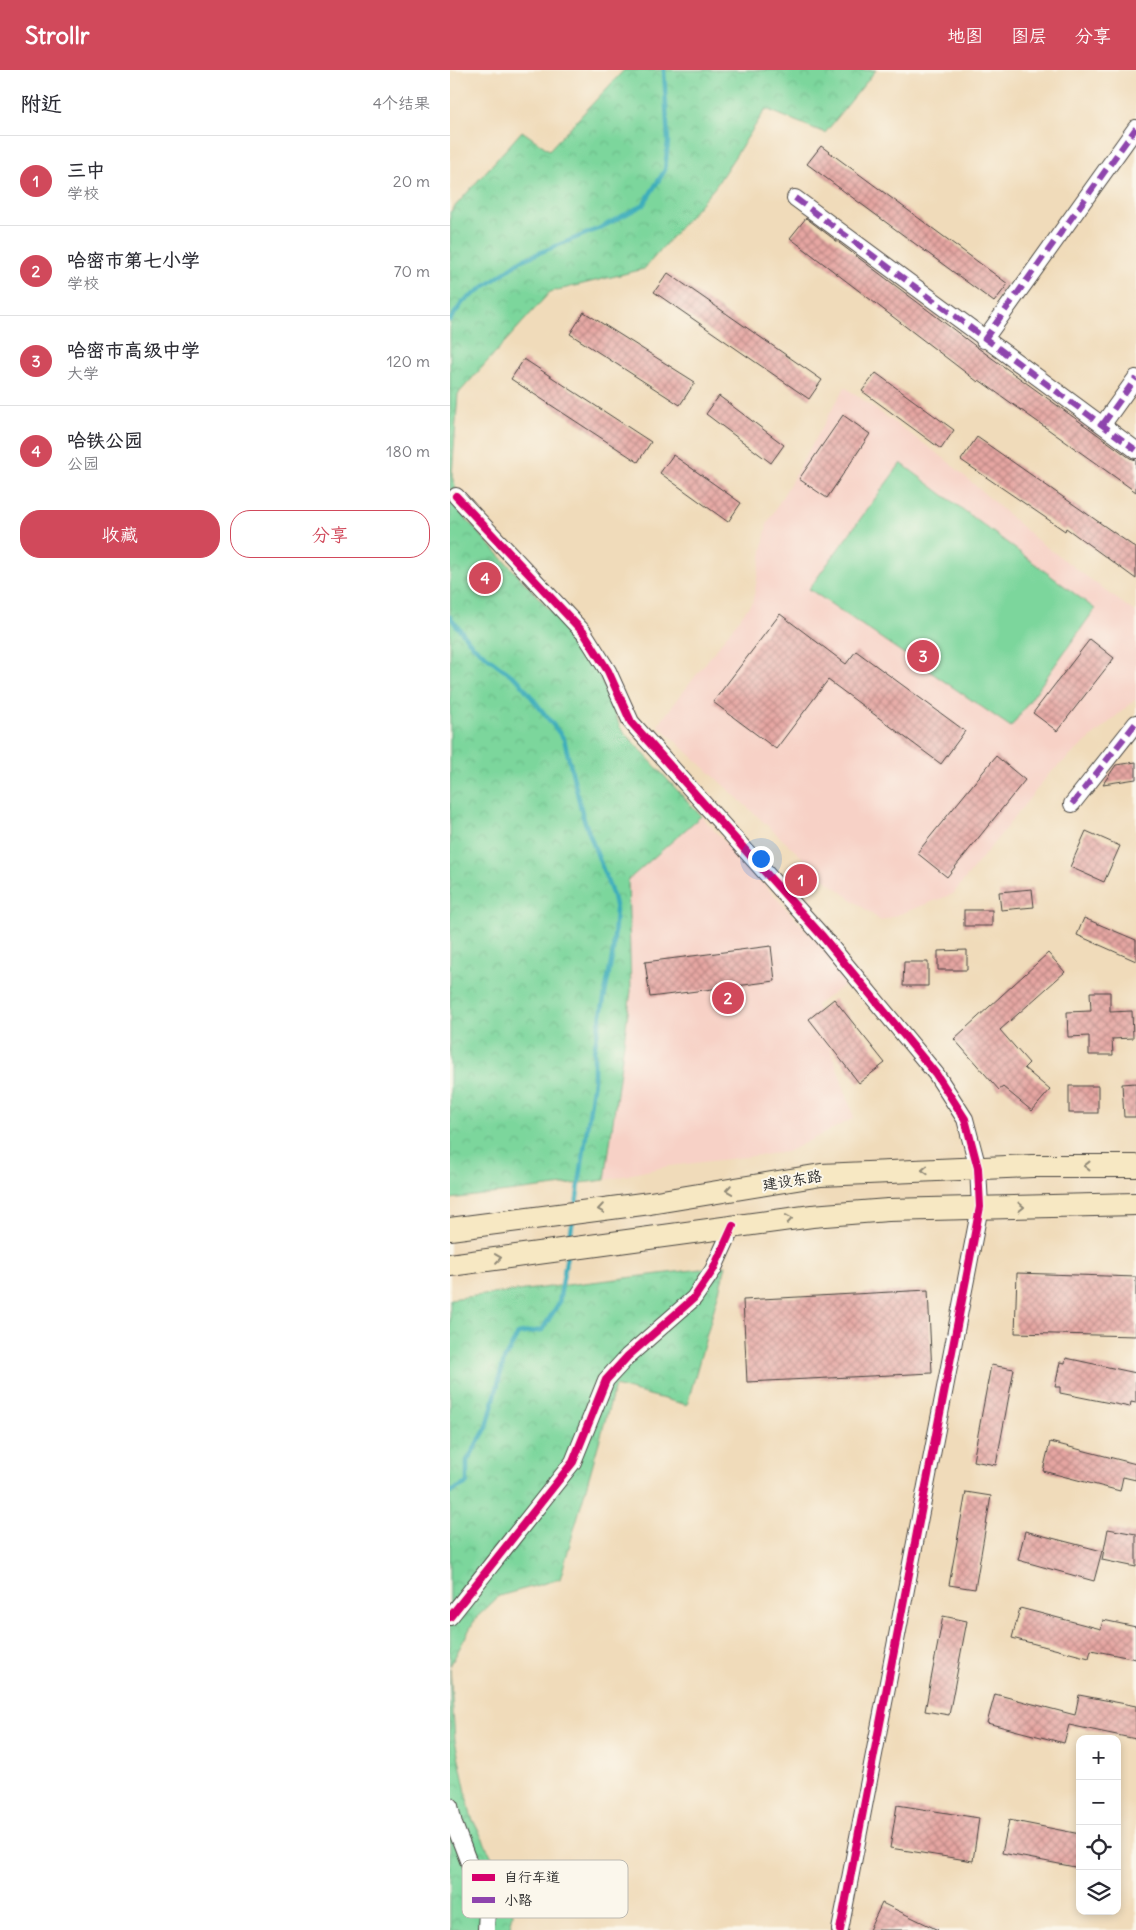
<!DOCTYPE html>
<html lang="zh">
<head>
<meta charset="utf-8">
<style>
  :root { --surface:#fff; --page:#f7f7f7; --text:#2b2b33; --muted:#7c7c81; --line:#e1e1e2; --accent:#d1495b }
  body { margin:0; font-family:Delius,"LXGW WenKai TC",sans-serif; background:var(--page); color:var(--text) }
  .controls { position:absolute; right:15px; bottom:15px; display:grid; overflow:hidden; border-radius:10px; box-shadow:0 2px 8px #0003 }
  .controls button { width:45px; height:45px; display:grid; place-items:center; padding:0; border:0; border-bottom:1px solid var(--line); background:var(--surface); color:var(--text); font:25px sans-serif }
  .you { position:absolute; left:310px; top:788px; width:18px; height:18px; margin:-12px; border:4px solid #fff; border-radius:50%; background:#1a73e8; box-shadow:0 0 0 8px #1a73e833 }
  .badge { display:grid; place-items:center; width:32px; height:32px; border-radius:50%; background:var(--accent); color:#fff; font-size:16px; font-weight:700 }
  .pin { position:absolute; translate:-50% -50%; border:2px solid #fff; box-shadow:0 1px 5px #0006 }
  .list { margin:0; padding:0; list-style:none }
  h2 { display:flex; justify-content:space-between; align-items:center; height:65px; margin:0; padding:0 20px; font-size:21px }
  h2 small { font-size:16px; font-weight:400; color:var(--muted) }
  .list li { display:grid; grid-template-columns:32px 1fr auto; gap:15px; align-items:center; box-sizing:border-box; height:90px; padding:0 20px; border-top:1px solid var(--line) }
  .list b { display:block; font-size:19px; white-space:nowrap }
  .list p { margin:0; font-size:16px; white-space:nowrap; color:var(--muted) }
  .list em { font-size:16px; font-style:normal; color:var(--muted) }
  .actions { display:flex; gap:10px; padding:15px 20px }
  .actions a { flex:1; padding:11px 0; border:1px solid var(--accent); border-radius:20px; text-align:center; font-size:18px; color:var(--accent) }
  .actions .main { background:var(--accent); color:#fff }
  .icon { flex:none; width:28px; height:28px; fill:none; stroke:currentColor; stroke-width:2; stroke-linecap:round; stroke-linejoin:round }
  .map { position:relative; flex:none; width:686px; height:1860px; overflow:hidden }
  header { display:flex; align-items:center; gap:30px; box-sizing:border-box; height:70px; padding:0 25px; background:var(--accent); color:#fff }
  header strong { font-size:24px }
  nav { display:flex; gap:28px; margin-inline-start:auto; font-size:18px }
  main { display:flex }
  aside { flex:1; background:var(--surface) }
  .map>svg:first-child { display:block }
  .built { fill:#f7d1c6 }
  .green { fill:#7bd69c; stroke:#538064 }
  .park { fill:url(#park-crowns); stroke:#538064 }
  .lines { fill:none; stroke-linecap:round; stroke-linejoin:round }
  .stream { stroke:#3eadbb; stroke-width:4.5 }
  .building { fill:url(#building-cross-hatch) }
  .minor-casing { stroke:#494540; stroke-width:18 }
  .secondary-casing { stroke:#494540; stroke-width:24 }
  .minor { stroke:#fff; stroke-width:16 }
  .secondary { stroke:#f7e8c3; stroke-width:22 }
  .quiet { stroke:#8e44ad; stroke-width:6; stroke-dasharray:12 6; stroke-linecap:butt }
  .cycleway-casing { stroke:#fbf7ec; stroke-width:11 }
  .cycleway { stroke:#d6006c; stroke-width:8 }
  .oneway { stroke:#918a77 }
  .labels { text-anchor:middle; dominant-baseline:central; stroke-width:4; stroke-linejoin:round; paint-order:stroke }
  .street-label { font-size:15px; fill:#2b2b2b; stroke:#fbf7ec }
  .key { fill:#fbf7ec; stroke:#bdbab2; stroke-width:1 }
  .key-label { font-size:14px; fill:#2b2b2b }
</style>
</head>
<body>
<header>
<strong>Strollr</strong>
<nav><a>地图</a><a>图层</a><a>分享</a></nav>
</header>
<main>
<aside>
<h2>附近<small>4个结果</small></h2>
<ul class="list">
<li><span class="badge">1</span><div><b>三中</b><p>学校</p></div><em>20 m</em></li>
<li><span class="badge">2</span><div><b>哈密市第七小学</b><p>学校</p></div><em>70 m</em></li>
<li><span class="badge">3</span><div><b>哈密市高级中学</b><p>大学</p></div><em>120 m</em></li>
<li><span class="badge">4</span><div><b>哈铁公园</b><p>公园</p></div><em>180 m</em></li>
</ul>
<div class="actions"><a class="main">收藏</a><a>分享</a></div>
</aside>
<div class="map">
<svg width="686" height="1860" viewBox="0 0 686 1860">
  <defs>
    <pattern id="park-crowns" width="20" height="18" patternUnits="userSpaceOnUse" patternTransform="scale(1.25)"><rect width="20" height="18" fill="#7bd69c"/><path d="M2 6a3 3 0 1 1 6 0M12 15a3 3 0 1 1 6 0" fill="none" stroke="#6ab887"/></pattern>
    <pattern id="building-cross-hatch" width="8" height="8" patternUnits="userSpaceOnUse" patternTransform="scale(1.25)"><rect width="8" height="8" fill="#e6a6a2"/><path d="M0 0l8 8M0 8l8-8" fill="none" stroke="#bb8784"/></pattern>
  </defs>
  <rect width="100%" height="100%" fill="#fbf7ec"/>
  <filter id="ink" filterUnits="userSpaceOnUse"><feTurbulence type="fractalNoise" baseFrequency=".02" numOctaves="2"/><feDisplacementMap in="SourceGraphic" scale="10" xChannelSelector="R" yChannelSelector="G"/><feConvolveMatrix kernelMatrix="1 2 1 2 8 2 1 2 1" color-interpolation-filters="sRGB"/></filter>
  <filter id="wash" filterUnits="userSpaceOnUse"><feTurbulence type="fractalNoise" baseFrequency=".0096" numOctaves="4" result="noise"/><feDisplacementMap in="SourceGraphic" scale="20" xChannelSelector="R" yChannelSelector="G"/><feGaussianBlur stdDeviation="1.12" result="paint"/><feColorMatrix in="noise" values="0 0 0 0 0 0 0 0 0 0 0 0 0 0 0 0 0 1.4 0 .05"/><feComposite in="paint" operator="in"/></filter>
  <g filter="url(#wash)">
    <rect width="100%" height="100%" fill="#f0dbba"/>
    <g class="built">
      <path d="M395 317 495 389 587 470 686 543V629L599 704 503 824 431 851 381 814 208 655 303 531 317 454Z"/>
      <path d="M251 746 402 910 366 935 404 1048 337 1082 219 1096 155 1110 181 921 178 810Z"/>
    </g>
    <path class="green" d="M451 393 645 539 561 657 359 519Z"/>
    <g class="park">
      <path d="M174 0H426L375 63 316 39 265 117 194 199 100 222 8 324 2 406 14 447 127 569 146 597 171 659 251 746 178 810 181 921 155 1110 0 1129V142L72 61 99 80Z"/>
      <path d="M276 1196 237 1335 165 1316 110 1509 49 1526 25 1549 0 1596V1229Z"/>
      <path d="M0 1598 5 1670 21 1746 59 1821 63 1844 59 1860H0Z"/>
    </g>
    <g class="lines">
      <g class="stream">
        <path d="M0 250 13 232 72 190 150 158 193 135 215 100 218 71 214 0"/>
        <path d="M0 547 23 576 69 611 114 669 133 747 163 826 166 840 163 882 144 981V1010L126 1135"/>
        <path d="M119 1172 123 1150"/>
        <path d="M0 1422 17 1413V1391L37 1357 54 1290 68 1264 92 1260 109 1233 117 1185"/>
      </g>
    </g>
    <g id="blocks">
      <g class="building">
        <path d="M371 76 558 214 544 232 357 94Z"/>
        <path d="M356 148 528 278 680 388 686 390V422L529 310 528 312 340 168Z"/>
        <path d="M218 203 372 310 359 329 204 222Z"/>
        <path d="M134 242 245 312 230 335 120 264Z"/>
        <path d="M74 289 201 372 188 392 61 309Z"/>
        <path d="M426 303 504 360 491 379 412 321Z"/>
        <path d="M269 326 334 375 321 393 256 344Z"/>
        <path d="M393 345 420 364 377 428 349 409Z"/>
        <path d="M527 367 686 478V509L616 458 615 461 511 390Z"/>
        <path d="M223 385 291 433 278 452 210 403Z"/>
        <path d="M330 544 396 594 406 581 515 661 491 694 378 610 326 679 263 632Z"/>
        <path d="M640 569 664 588 607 661 583 643Z"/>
        <path d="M546 686 575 710 497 807 467 783Z"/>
        <path d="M686 692V709L653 714 666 695Z"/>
        <path d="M636 761 670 776 654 812 620 797Z"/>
        <path d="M582 819 584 837 551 840 549 822Z"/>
        <rect x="514" y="840" width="28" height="16"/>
        <path d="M634 848 686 870V891L627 865Z"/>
        <path d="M321 876 325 911 200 927 195 892Z"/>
        <path d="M517 880V900H488V881Z"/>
        <path d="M598 883 615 902 550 960 579 993 574 998 600 1020 582 1041 553 1017 549 1020 504 969Z"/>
        <path d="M454 892H478V916H453Z"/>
        <path d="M640 922H660V942L682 941 683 968 662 969 663 985H639V966L618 967 617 942 641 941Z"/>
        <path d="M384 929 435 993 409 1013 359 949Z"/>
        <path d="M686 1013V1047H674L672 1014Z"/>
        <rect x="619" y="1016" width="29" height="27"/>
        <path d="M567 1203 686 1207V1266L565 1263Z"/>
        <path d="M478 1220 482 1303 297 1312 293 1230Z"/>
        <path d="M616 1288 686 1303V1333L681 1332 680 1337 610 1323V1317H605L610 1292 615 1293Z"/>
        <path d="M541 1295 564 1299 546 1395 523 1391Z"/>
        <path d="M600 1372 686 1394V1410L673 1407 670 1421 593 1401Z"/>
        <path d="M516 1422 541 1426 525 1519 499 1515Z"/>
        <path d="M658 1459 686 1464V1497L652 1490Z"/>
        <path d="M575 1461 652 1481 644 1511 568 1490Z"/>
        <path d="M570 1538 651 1559 653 1550 686 1557V1589L641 1580 639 1588 562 1568Z"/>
        <path d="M493 1546 517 1551 499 1645 475 1641Z"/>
        <path d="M545 1624 625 1645 629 1625 686 1636V1669L619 1655 614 1673 537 1653Z"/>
        <path d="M447 1735 529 1748 523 1791 440 1778Z"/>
        <path d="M559 1750 630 1764V1798L552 1783Z"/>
        <path d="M432 1833 488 1860H419Z"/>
      </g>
    </g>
  </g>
  <g filter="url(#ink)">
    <use href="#blocks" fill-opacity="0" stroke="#494540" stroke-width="1"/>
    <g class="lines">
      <g class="minor-casing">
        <g id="minor">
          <path d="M345 128 686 380"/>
          <path d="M534 270 686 58"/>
          <path d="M653 354 686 308"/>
          <path d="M6 426 134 563 158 601 181 652 373 867 486 1004 515 1049 528 1098 530 1137 390 1860"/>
          <path d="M622 734 686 653"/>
          <path d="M0 1547 123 1392 156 1310 178 1286 244 1228 263 1200 283 1156"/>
          <path d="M0 1736 4 1754 37 1840 36 1860"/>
        </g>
      </g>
      <g class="secondary-casing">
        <g id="secondary">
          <path d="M0 1159 200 1133 371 1105 582 1096H686"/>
          <path d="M0 1195 362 1146 438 1140 686 1134"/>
        </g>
      </g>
      <use href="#minor" class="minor"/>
      <use href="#secondary" class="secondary"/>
      <g class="quiet">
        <path d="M345 128 686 380"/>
        <path d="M534 270 686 58"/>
        <path d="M653 354 686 308"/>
        <path d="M622 734 686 653"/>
      </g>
      <g class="cycleway-casing">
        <g id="cycleway">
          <path d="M6 426 134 563 158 601 181 652 373 867 486 1004 515 1049 528 1098 530 1137 390 1860"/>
          <path d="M0 1547 123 1392 156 1310 178 1286 244 1228 263 1200 283 1156"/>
        </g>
      </g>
      <use href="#cycleway" class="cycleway"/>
    </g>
    <defs><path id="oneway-chevron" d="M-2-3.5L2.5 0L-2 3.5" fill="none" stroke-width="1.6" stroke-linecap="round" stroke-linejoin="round" transform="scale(1.25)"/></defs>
    <g class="oneway">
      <use href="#oneway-chevron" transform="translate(637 1096) rotate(-180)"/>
      <use href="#oneway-chevron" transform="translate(475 1100) rotate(178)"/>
      <use href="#oneway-chevron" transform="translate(279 1120) rotate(171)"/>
      <use href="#oneway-chevron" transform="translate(571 1137) rotate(-1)"/>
      <use href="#oneway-chevron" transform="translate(151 1139) rotate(172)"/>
      <use href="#oneway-chevron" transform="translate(339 1149) rotate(-8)"/>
      <use href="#oneway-chevron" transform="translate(48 1188) rotate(-8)"/>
    </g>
  </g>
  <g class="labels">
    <g class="street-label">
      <text transform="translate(342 1110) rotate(-9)">建设东路</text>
    </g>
  </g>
  <rect x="12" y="1790" width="166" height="58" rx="8" class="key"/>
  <rect x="22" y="1804" width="23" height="7" fill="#d6006c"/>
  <rect x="22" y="1827" width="23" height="6" fill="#8e44ad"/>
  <g class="key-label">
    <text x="54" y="1812">自行车道</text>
    <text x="54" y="1835">小路</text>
  </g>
</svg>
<div class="controls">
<button>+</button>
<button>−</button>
<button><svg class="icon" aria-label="locate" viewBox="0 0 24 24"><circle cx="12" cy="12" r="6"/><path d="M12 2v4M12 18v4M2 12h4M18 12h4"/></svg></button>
<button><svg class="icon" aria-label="layers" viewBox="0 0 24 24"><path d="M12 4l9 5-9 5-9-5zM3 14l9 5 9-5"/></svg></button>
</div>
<div class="you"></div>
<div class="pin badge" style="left:351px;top:810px">1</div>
<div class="pin badge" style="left:278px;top:928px">2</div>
<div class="pin badge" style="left:473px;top:586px">3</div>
<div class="pin badge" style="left:35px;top:508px">4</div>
</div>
</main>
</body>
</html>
